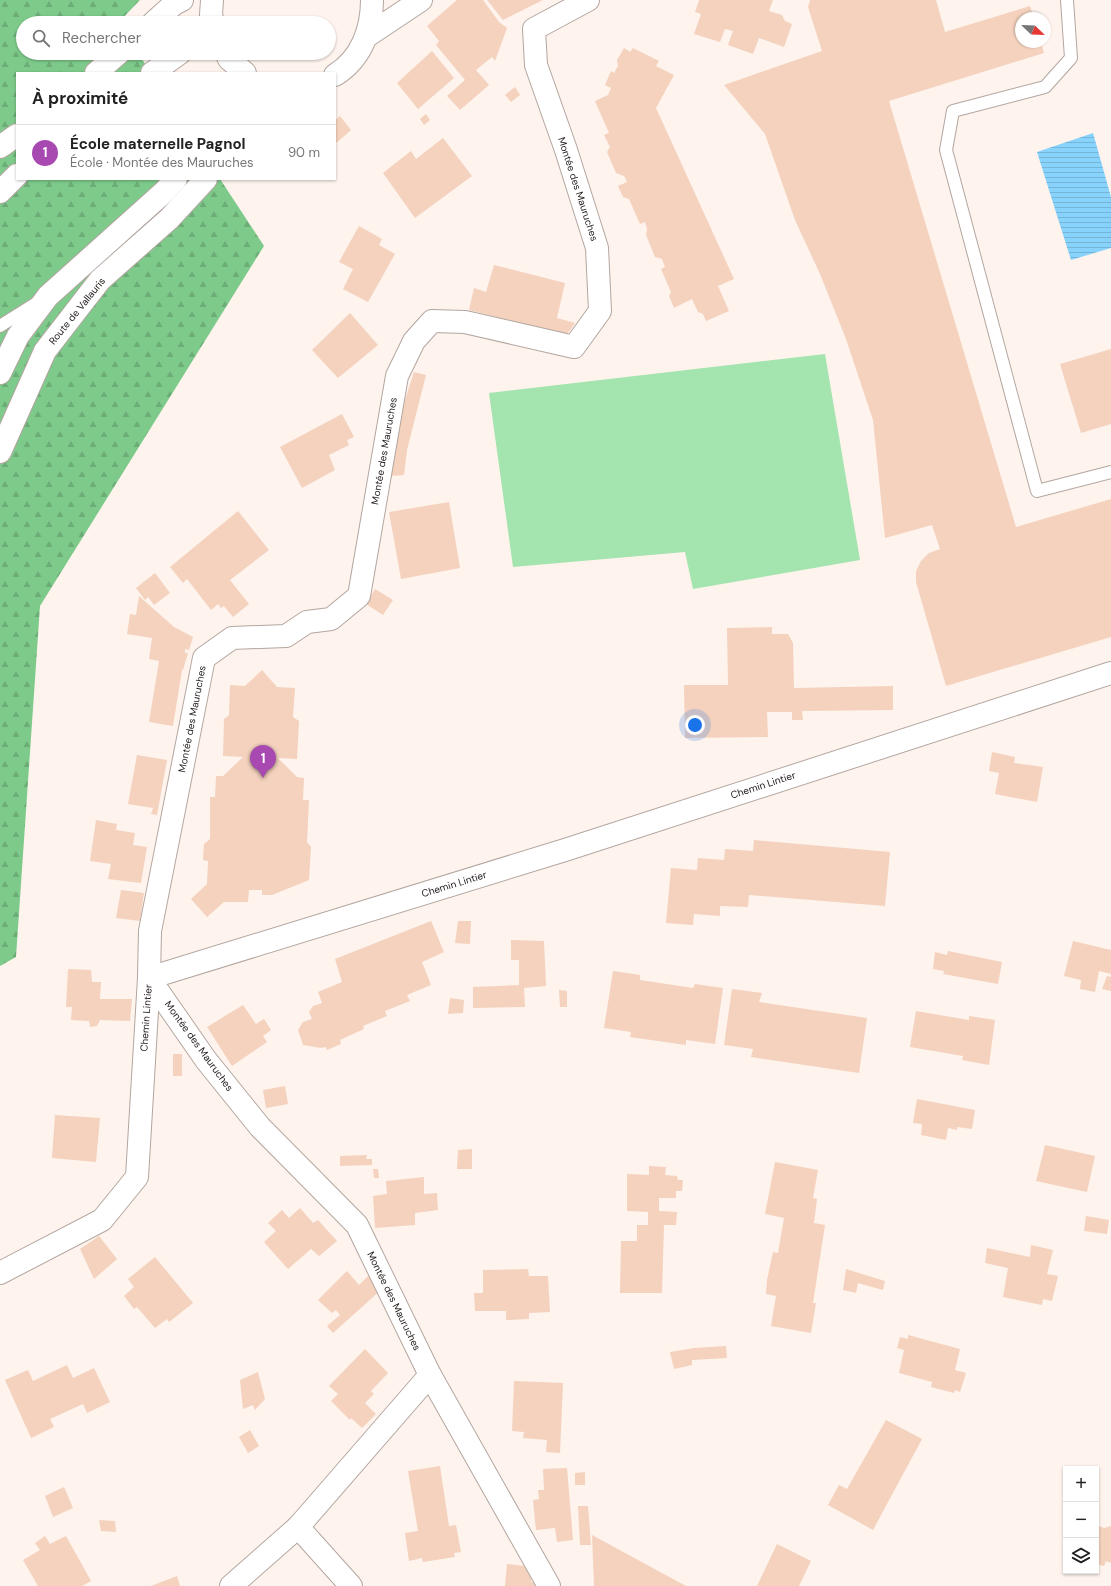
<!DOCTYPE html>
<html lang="fr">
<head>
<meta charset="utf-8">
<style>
  :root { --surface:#fff; --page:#f6f6f6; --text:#222; --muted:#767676; --line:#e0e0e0; --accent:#a849b2 }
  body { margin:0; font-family:"DM Sans",sans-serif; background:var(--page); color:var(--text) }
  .controls { position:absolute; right:12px; bottom:12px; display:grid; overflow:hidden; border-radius:0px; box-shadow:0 1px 3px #0004 }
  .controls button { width:36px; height:36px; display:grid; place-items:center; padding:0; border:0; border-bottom:1px solid var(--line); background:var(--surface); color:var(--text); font:20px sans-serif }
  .compass { position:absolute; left:1015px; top:12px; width:36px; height:36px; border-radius:50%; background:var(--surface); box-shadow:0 1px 3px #0004; rotate:113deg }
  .you { position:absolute; left:695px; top:725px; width:14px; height:14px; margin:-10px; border:3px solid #fff; border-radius:50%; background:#1a73e8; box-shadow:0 0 0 6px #1a73e833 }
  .badge { display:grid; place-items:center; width:26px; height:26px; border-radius:50%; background:var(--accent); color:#fff; font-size:13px; font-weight:700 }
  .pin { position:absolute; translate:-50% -33px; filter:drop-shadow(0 1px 2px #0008) }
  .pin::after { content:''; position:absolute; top:21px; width:14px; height:12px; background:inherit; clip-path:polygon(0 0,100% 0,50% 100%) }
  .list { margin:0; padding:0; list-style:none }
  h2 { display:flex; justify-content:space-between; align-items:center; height:52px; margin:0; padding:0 16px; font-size:17px }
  h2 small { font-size:13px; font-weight:400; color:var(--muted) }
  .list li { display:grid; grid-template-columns:26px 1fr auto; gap:12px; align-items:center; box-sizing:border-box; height:56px; padding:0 16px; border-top:1px solid var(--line) }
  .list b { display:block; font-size:15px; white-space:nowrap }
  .list p { margin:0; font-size:13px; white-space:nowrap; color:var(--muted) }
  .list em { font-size:13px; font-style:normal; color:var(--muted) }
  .icon { flex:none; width:22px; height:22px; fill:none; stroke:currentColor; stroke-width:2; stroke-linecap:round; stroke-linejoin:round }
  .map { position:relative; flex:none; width:1111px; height:1586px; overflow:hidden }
  .search { position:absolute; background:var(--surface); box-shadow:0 1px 3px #0004; left:16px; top:16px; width:320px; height:44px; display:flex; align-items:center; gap:10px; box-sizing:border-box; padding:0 14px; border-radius:22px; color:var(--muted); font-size:15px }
  .panel { position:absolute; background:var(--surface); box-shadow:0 1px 3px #0004; left:16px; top:72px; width:320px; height:108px; border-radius:0px }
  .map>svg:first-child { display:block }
  .grass { fill:#a4e4ae }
  .forest { fill:url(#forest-firs) }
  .water { fill:url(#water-rules) }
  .building { fill:#f4d2be }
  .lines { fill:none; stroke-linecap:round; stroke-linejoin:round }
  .lane-casing { stroke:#b3a6a0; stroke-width:14 }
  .street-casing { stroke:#b3a6a0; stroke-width:24 }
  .secondary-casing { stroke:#b3a6a0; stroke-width:24 }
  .lane { stroke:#fff; stroke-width:12 }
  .street { stroke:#fff; stroke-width:22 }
  .secondary { stroke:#fff; stroke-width:22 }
  .labels { text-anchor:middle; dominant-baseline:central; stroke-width:3; stroke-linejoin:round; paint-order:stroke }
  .street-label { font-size:10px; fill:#26211f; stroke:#fff }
</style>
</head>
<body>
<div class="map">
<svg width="1111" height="1586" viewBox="0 0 1111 1586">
  <defs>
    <pattern id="forest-firs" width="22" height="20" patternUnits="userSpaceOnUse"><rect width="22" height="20" fill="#7dca8a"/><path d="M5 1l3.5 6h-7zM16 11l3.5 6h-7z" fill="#6cad77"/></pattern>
    <pattern id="water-rules" width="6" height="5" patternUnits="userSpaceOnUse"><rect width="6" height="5" fill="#88d3fc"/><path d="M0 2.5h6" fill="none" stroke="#75b5d8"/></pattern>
  </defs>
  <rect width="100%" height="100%" fill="#fef3ed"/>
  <path class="grass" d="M825 354 860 560 693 589 685 552 513 567 489 393Z"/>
  <path class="forest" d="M0 0H140L118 23H23V53H138L151 73H17V179H220L264 246 40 606 16 957 0 966Z"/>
  <path class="water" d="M1093 133 1111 197V248L1071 260 1037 152Z"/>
  <g class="building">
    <path d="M457 0H483L499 22 507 28 495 61 492 57 476 70 489 85 460 110 447 96 465 80 436 45 439 41 427 26Z"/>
    <path d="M487 0H543L503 20Z"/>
    <path d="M699 0H773L769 11 782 15 785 21 792 24 784 47 759 38 753 54 728 45 733 31 725 29 720 42 694 34 701 14 695 12Z"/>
    <path d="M810 0H936L945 32 1030 6 1034 18H1021V42H1041L1044 53 889 101 1016 527 1111 499V637L946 686 916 582V571L921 561 929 553 940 549 932 525 885 538 873 420 846 339 820 274 795 220 765 134 724 85 822 51 808 7Z"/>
    <path d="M624 48 630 52 633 48 659 61 656 66 674 75 656 108 734 279 718 286 729 311 706 321 703 314 698 312 692 299 674 308 669 296 671 292 661 269 665 267 662 259 655 257 646 235 647 229 645 222 640 224 629 199 623 197 618 186 627 182 624 176 616 173 607 152 610 147 604 135 609 133 595 101 608 95 611 88 605 85 611 71 614 73 618 66 617 60Z"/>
    <path d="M432 51 454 78 418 109 397 83Z"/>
    <path d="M515 87 520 95 511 102 505 95Z"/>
    <path d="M426 114 430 120 424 125 420 119Z"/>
    <path d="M340 116 351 130 335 144V120Z"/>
    <path d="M443 138 472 176 415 218 383 173 411 151 416 159Z"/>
    <path d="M359 226 382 239 379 245 395 254 368 302 343 289 353 269 339 262Z"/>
    <path d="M494 265 565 283 557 318 575 323 571 329 566 335 469 310 474 288 486 292Z"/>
    <path d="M350 313 378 345 338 378 312 350Z"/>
    <path d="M1111 349V424L1081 433 1060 364Z"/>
    <path d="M414 372 426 375 407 450 404 475 391 476 399 426 405 400Z"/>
    <path d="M342 414 354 437 347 440 349 445 329 455 335 470 302 488 280 447Z"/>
    <path d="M449 502 460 568 401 579 389 512Z"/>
    <path d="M238 511 269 550 230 580 249 604 233 617 224 606 221 608 218 604 211 610 187 579 183 583 170 567Z"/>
    <path d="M155 573 170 593 154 605 148 597 145 600 136 588Z"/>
    <path d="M375 589 393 600 383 615 366 604Z"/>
    <path d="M139 596 174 627 193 637 189 650 185 649V653H188L183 670H182L173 726 149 722 159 661 149 659 152 638 127 634 130 614 136 615Z"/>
    <path d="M772 627V634H788L793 643 794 688 893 686V710L802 711 803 720H792V712H767L768 737 685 738 684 685H728L727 628Z"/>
    <path d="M262 670 277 687 295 688 293 717 299 721 297 759 278 758 297 777 304 778 303 800H309L307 842 311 847 309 880 272 895H262V890H249L248 902H224L207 917 191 899 207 884 208 861 203 860 204 844 210 839V797H215L216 776H223L243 757 223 756 224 719 229 715 230 685 245 686Z"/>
    <path d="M992 752 1015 757 1014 763 1043 767 1037 802 995 794 999 773 989 771Z"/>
    <path d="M137 755 167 760 157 815 151 814 153 808 128 804Z"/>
    <path d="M96 820 117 824 116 830 135 833 133 845 147 847 141 883 108 879 111 864 90 861Z"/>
    <path d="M754 840 890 852 885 906 749 895 748 907 720 906V916L694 914 693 925 666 923 671 868 697 870 698 858 724 860 725 849 753 851Z"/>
    <path d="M121 890 144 893 140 921 116 918Z"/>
    <path d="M431 921 444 952 422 962 431 985 407 995 410 1001 385 1011 387 1016 363 1026 364 1029 340 1040 341 1044 327 1050 326 1047 321 1048 303 1045 298 1030 303 1022 312 1019 309 1012 313 1006 322 1003 318 992 342 982 335 959Z"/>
    <path d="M458 921H471L470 944 455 943Z"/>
    <path d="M511 940 544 941 546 986 524 988 525 1007 473 1008V987L519 985V960H511Z"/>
    <path d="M1073 941 1111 950V974L1099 971 1095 992 1080 989 1081 980 1064 976Z"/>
    <path d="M948 951 1002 962 998 984 943 974 944 971 933 969 935 952 947 955Z"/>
    <path d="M68 969 91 970 92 982H101L100 999H132L130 1021 100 1020 97 1026 90 1027 89 1021 71 1020 72 1007H66Z"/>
    <path d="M613 971 640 975V980L693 988 695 984 723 988 715 1044 686 1040V1045L630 1037 631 1032 604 1028Z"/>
    <path d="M1107 976 1111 977V991L1102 989Z"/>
    <path d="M732 989 762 993 759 1002 867 1018 859 1073 751 1057 753 1049 724 1045Z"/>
    <path d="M559 990 567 991V1007H560Z"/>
    <path d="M450 998 464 1000 463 1013 448 1014Z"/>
    <path d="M243 1005 256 1024 264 1019 271 1030 263 1036 267 1042 232 1066 207 1027Z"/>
    <path d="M916 1011 969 1020V1016L995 1020 989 1065 962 1060 963 1056 910 1047Z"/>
    <rect x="173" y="1054" width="9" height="22"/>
    <path d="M285 1086 288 1104 266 1108 263 1090Z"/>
    <path d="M917 1099 975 1110 972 1129 957 1127V1130L948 1128 946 1140 921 1135 922 1124 913 1123Z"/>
    <path d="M55 1115 100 1118 96 1162 52 1158Z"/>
    <path d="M1045 1145 1095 1156 1087 1192 1036 1181Z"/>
    <path d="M472 1149V1169H457L458 1150Z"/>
    <path d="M367 1155 366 1159H372V1165L340 1166V1156Z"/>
    <path d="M775 1162 818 1170 813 1198 817 1199 814 1223 825 1225 813 1303H816L811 1333 771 1326 776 1296 766 1294 767 1280 773 1252 778 1253 784 1218 765 1214Z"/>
    <path d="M649 1166 666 1167 665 1175 677 1176 678 1180H683L682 1191H676V1198H659V1211L677 1212 676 1225H664L662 1293H620L621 1241H637V1225H648V1212L627 1211V1174L649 1175Z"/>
    <path d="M373 1169H378L379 1178H374Z"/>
    <path d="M424 1177V1194L437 1193 438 1210 415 1213V1225L375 1228 373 1196 387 1194 386 1181Z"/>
    <path d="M300 1208 313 1223 318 1220 337 1241 319 1256 311 1249 288 1269 264 1242 276 1231 268 1223 282 1210 289 1218Z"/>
    <path d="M1086 1216 1109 1220 1107 1234 1084 1231Z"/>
    <path d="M99 1236 117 1259 94 1279 80 1249Z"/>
    <path d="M1031 1245 1053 1250 1047 1274 1058 1276 1052 1301 1043 1299 1042 1305 1003 1297 1008 1268 985 1263 987 1248 1030 1257Z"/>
    <path d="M155 1257 193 1303 169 1322 167 1319 155 1328 137 1307 134 1309 124 1296 134 1287 128 1279Z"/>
    <path d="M528 1269 529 1276H548L550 1312 529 1313V1319L506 1320V1311H475L474 1293H483V1270Z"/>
    <path d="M846 1269 885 1281 883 1290 858 1283 856 1293 843 1290Z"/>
    <path d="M347 1271 359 1285 369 1275 382 1289 333 1333 327 1326 340 1315 336 1310 332 1313 318 1300Z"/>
    <path d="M908 1335 960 1349 955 1370 966 1373 960 1392 955 1390 954 1393 931 1387 932 1382 899 1373 904 1350 897 1348 900 1337 908 1339Z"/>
    <path d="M726 1346 727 1358 692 1360V1365L674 1369 670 1352 694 1348Z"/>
    <path d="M365 1349 388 1373 371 1391 374 1394 365 1403 376 1414 362 1428 351 1418 350 1420 331 1401 338 1394 329 1386Z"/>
    <path d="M67 1365 73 1378 94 1368 110 1402 87 1413 83 1404 50 1419 54 1427 31 1438 5 1380 28 1370 33 1381Z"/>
    <path d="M258 1372 265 1399 255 1410 253 1405 243 1409 240 1380Z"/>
    <path d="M514 1381 563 1383 560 1453 546 1452 547 1440 523 1438 524 1432 512 1431Z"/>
    <path d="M886 1420 922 1439 873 1530 828 1505 839 1485 847 1489Z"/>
    <path d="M250 1430 259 1446 248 1453 239 1437Z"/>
    <path d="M440 1466 449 1526 456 1525 461 1552 454 1553 455 1557 423 1562 422 1558 409 1561 405 1533 418 1531 408 1471Z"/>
    <path d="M567 1468 573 1540 557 1542 555 1528 536 1530 533 1500 539 1499 538 1490H544L543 1469Z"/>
    <path d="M585 1472V1485H575V1473Z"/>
    <path d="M64 1487 73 1508 53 1517 45 1496Z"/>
    <path d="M578 1506H588L591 1545H580Z"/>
    <path d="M99 1520 115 1521 116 1532 101 1531Z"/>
    <path d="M1096 1525 1104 1528 1111 1526V1563L1106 1561 1104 1566 1096 1564Z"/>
    <path d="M592 1535 686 1586H594Z"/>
    <path d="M45 1536 50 1544 66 1536 91 1581 82 1586H38L23 1560 40 1550 35 1543Z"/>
    <path d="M777 1544 811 1561 799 1586H757Z"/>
    <path d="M507 1564 532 1567 531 1582H540L539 1586H505Z"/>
    <path d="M177 1576 180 1586H151Z"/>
  </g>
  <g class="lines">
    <g class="lane-casing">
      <g id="lane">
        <path d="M1067 0 1071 58 1045 87 953 111 946 150 1037 491 1111 472"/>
        <path d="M0 326 35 304"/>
      </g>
    </g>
    <g class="street-casing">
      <g id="street">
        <path d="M153 23 174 4 182 0"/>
        <path d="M96 73 119 53"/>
        <path d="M152 73 180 53"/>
        <path d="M0 147 17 135"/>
        <path d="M0 192 17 175"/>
        <path d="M149 978 565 850 1111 673"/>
        <path d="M149 978 206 1060 260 1127 357 1225 430 1375 549 1586"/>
        <path d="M0 1273 102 1220 137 1177 149 978 150 931 204 658 232 638 286 636 307 622 331 619 359 596 397 376 414 341 432 321 465 322 574 347 600 311 597 248 566 150 536 65 534 29 588 0"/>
        <path d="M298 1527 351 1586"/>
        <path d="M231 1586 298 1527 430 1375"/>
      </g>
    </g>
    <g class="secondary-casing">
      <g id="secondary">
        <path d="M212 0 211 15 213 23"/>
        <path d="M367 36 421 0"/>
        <path d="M226 53 229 59 245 73"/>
        <path d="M335 75C361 59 372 30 372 0"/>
        <path d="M0 373 18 336 48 296 164 192 176 179"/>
        <path d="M0 452 45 351 100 280 169 219 206 179"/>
      </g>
    </g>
    <use href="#lane" class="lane"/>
    <use href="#street" class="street"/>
    <use href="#secondary" class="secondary"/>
  </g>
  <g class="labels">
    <g class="street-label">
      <text transform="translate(578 189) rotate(72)">Montée des Mauruches</text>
      <text transform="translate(77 311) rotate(-51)">Route de Vallauris</text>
      <text transform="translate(384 451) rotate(-80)">Montée des Mauruches</text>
      <text transform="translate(192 719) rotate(-79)">Montée des Mauruches</text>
      <text transform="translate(763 785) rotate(-18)">Chemin Lintier</text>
      <text transform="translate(454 884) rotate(-17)">Chemin Lintier</text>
      <text transform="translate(146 1018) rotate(-86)">Chemin Lintier</text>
      <text transform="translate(199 1046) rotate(54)">Montée des Mauruches</text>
      <text transform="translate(394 1301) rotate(64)">Montée des Mauruches</text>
    </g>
  </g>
</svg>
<div class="controls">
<button>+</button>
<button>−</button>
<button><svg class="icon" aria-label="layers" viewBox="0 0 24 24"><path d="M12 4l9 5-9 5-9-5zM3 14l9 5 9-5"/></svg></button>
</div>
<svg class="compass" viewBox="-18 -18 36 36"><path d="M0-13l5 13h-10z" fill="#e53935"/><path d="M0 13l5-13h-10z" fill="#767676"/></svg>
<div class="you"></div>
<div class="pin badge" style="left:263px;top:778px">1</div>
<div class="search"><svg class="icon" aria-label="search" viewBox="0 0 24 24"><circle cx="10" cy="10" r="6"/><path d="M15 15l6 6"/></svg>Rechercher</div>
<section class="panel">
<h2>À proximité<small></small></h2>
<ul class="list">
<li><span class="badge">1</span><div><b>École maternelle Pagnol</b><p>École · Montée des Mauruches</p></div><em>90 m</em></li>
</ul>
</section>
</div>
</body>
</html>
